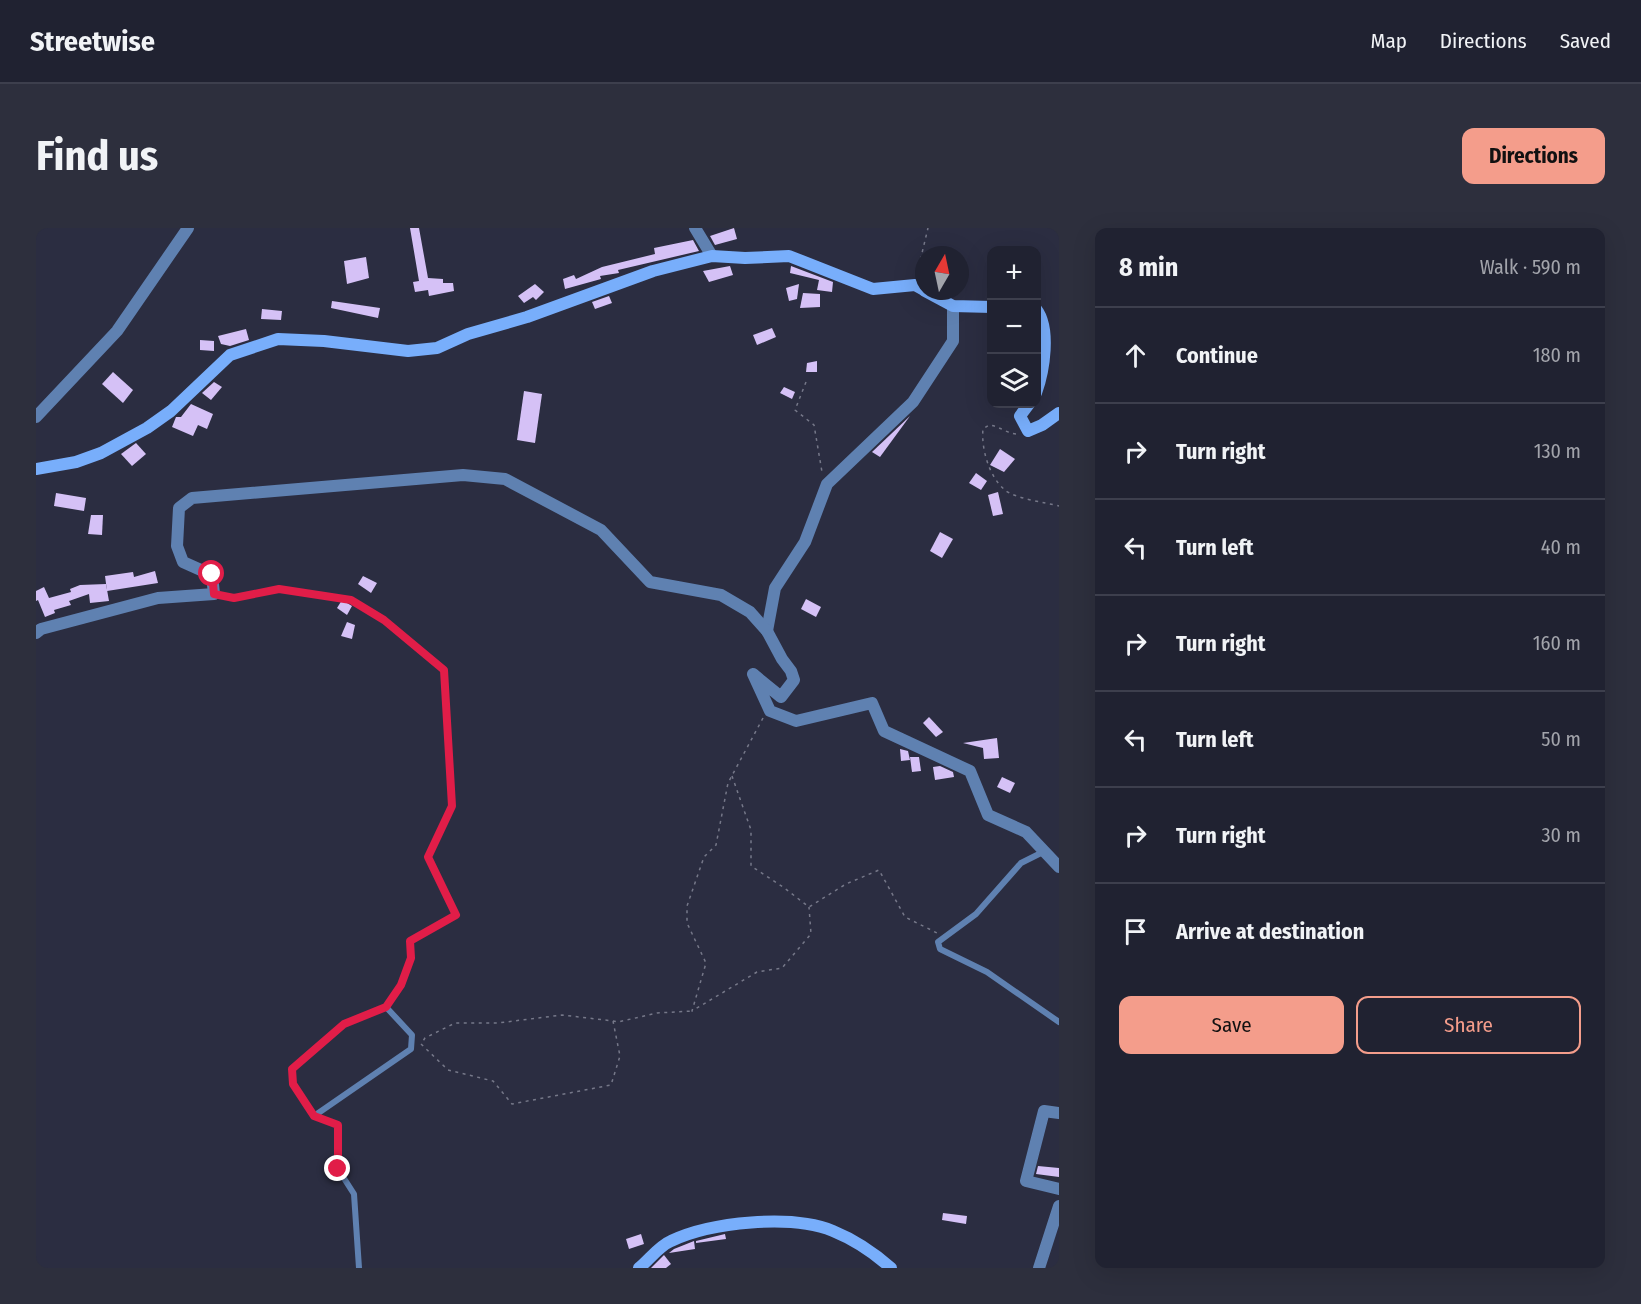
<!DOCTYPE html>
<html lang="en">
<head>
<meta charset="utf-8">
<style>
  :root { --surface:#202231; --page:#2d2f3d; --text:#f1f3f6; --muted:#a2a4ab; --line:#3d3f4d; --accent:#f49d8b }
  body { margin:0; font-family:"Fira Sans Condensed",sans-serif; background:var(--page); color:var(--text) }
  .controls { position:absolute; right:18px; top:18px; display:grid; overflow:hidden; border-radius:12px; box-shadow:0 6px 24px #0002 }
  .controls button { width:54px; height:54px; display:grid; place-items:center; padding:0; border:0; border-bottom:2px solid var(--line); background:var(--surface); color:var(--text); font:30px sans-serif }
  .compass { position:absolute; left:879px; top:18px; width:54px; height:54px; border-radius:50%; background:var(--surface); box-shadow:0 6px 24px #0002; rotate:9deg }
  .stop { position:absolute; width:18px; height:18px; margin:-14px; border:4px solid #e11d48; border-radius:50%; background:#fff }
  .stop.end { background:#e11d48; border-color:#fff; box-shadow:0 2px 6px #0008 }
  .list { margin:0; padding:0; list-style:none }
  h2 { display:flex; justify-content:space-between; align-items:center; height:78px; margin:0; padding:0 24px; font-size:26px }
  h2 small { font-size:20px; font-weight:400; color:var(--muted) }
  .list li { display:grid; grid-template-columns:39px 1fr auto; gap:18px; align-items:center; box-sizing:border-box; height:96px; padding:0 24px; border-top:2px solid var(--line) }
  .list b { display:block; font-size:22px; white-space:nowrap }
  .list em { font-size:20px; font-style:normal; color:var(--muted) }
  .actions { display:flex; gap:12px; padding:18px 24px }
  .actions a { flex:1; padding:14px 0; border:2px solid var(--accent); border-radius:12px; text-align:center; font-size:21px; color:var(--accent) }
  .actions .main { background:var(--accent); color:#111 }
  .icon { flex:none; width:33px; height:33px; fill:none; stroke:currentColor; stroke-width:2; stroke-linecap:round; stroke-linejoin:round }
  .map { position:relative; flex:none; width:1023px; height:1040px; overflow:hidden; border-radius:12px }
  header { display:flex; align-items:center; gap:36px; box-sizing:border-box; height:84px; padding:0 30px; background:var(--surface); border-bottom:2px solid var(--line) }
  header strong { font-size:28px }
  nav { display:flex; gap:33px; margin-inline-start:auto; font-size:21px }
  .intro { display:flex; align-items:center; justify-content:space-between; box-sizing:border-box; height:144px; padding:0 36px }
  h1 { margin:0; font-size:42px }
  .button { padding:15px 27px; border-radius:12px; background:var(--accent); color:#111; font-size:21px; font-weight:700 }
  main { display:flex; gap:36px; padding:0 36px }
  aside { flex:1; background:var(--surface); border-radius:12px; box-shadow:0 6px 24px #0002 }
  .map>svg:first-child { display:block }
  .building { fill:#d5c1f6 }
  .lines { fill:none; stroke-linecap:round; stroke-linejoin:round }
  .path { stroke:#767889; stroke-width:1.5; stroke-dasharray:3 4.5; stroke-linecap:butt }
  .lane { stroke:#5f81b1; stroke-width:6 }
  .street { stroke:#5f81b1; stroke-width:12 }
  .secondary { stroke:#78aefb; stroke-width:12 }
  .route { stroke:#e11d48; stroke-width:8 }
</style>
</head>
<body>
<header>
<strong>Streetwise</strong>
<nav><a>Map</a><a>Directions</a><a>Saved</a></nav>
</header>
<div class="intro"><h1>Find us</h1><a class="button">Directions</a></div>
<main>
<div class="map">
<svg width="1023" height="1040" viewBox="0 0 1023 1040">
  <rect width="100%" height="100%" fill="#2b2d41"/>
  <g class="building">
    <path d="M374 0H383L392 50 407 51V55H417L418 63 393 68 392 62 379 64 377 54 383 53Z"/>
    <path d="M698 0 701 11 679 17 674 8Z"/>
    <path d="M657 12 663 23 582 42 583 45 564 48 565 51 529 61 527 51 538 47 540 51 566 39 619 26 618 20Z"/>
    <path d="M330 29 333 50 311 56 308 33Z"/>
    <path d="M694 38 697 47 673 54 667 43Z"/>
    <path d="M755 38 797 54 796 64 781 62 783 52 754 45Z"/>
    <path d="M499 56 508 64 500 72 497 69 488 75 482 68Z"/>
    <path d="M763 56 761 71 753 73 750 60Z"/>
    <path d="M767 65 784 66V79L764 80Z"/>
    <path d="M573 68 576 75 559 81 556 74Z"/>
    <path d="M296 73 344 80 342 90 295 80Z"/>
    <path d="M226 81 246 83 245 92 225 91Z"/>
    <path d="M736 100 740 109 721 117 717 107Z"/>
    <path d="M210 101 213 112 194 118 185 116 182 108Z"/>
    <path d="M164 112 178 113V123L164 122Z"/>
    <path d="M781 133V144H770L771 135Z"/>
    <path d="M77 144 97 162 87 175 66 156Z"/>
    <path d="M178 154 186 159 175 172 166 165Z"/>
    <path d="M748 159 759 164 756 171 744 165Z"/>
    <path d="M488 163 506 166 499 215 481 212Z"/>
    <path d="M155 176 177 186 171 201 162 197 157 208 136 199 140 189H145Z"/>
    <path d="M874 188 844 229 836 224Z"/>
    <path d="M100 215 110 226 96 238 85 226Z"/>
    <path d="M964 221 979 231 968 244 954 237Z"/>
    <path d="M940 245 951 253 945 262 933 255Z"/>
    <path d="M962 264 967 286 957 288 952 267Z"/>
    <path d="M20 265 50 270 48 283 18 278Z"/>
    <path d="M55 287H67L66 307 52 306Z"/>
    <path d="M904 304 917 311 906 330 894 323Z"/>
    <path d="M119 343 122 355 71 363 69 348 97 344 98 349Z"/>
    <path d="M327 348 341 355 335 365 322 356Z"/>
    <path d="M70 356 73 373 54 375 53 366 33 373 35 377 18 382 19 385 9 389 2 372 0 373V363L8 359 13 370 35 364 34 361 44 357Z"/>
    <path d="M770 371 785 379 780 389 765 381Z"/>
    <path d="M306 372 316 378 311 387 301 380Z"/>
    <path d="M311 394 319 397 316 411 305 408Z"/>
    <path d="M893 489 907 504 900 509 887 495Z"/>
    <path d="M961 510 963 530 948 531 947 520 927 515Z"/>
    <path d="M864 521 872 523 874 532 865 533Z"/>
    <path d="M874 529H883L885 543 876 544Z"/>
    <path d="M904 538 917 544 918 549 899 552 897 539Z"/>
    <path d="M966 549 979 555 974 565 961 559Z"/>
    <path d="M1002 938 1023 940V949L1000 946Z"/>
    <path d="M907 985 931 988 930 996 906 992Z"/>
    <path d="M605 1006 608 1016 593 1021 590 1011Z"/>
    <path d="M689 1006 690 1011 660 1015V1013Z"/>
    <path d="M658 1013 659 1021 633 1025 638 1021Z"/>
    <path d="M628 1027 635 1036 630 1040H615Z"/>
  </g>
  <g class="lines">
    <g class="path">
      <path d="M881 46 892 0"/>
      <path d="M770 154 759 182 778 197 786 244"/>
      <path d="M980 206C970 205 963 198 953 197L947 201C945 220 953 249 969 262 977 270 1011 275 1023 278"/>
      <path d="M188 368 198 370 243 361 281 365 315 372 348 392 408 442 416 578 392 629 420 687 374 713C375 736 367 753 355 772"/>
      <path d="M727 490 692 555 680 617 668 629 651 678V695L670 735 656 783 721 744 746 740 775 706 773 679"/>
      <path d="M696 548 715 602V638L747 659 773 679 810 656 843 642 869 689 901 705"/>
      <path d="M577 793 584 828 575 857 476 876 457 853 412 842 385 816 389 810 419 795H462L526 787 577 793 582 794 621 785 656 783"/>
    </g>
    <g class="lane">
      <path d="M1009 623 985 635 940 686 902 714 904 721 951 744 1023 794"/>
      <path d="M278 888 375 821 376 807 350 779 308 796 256 841 257 856 278 888 302 897V941L318 966 323 1040"/>
    </g>
    <g class="street">
      <path d="M659 0 676 28"/>
      <path d="M0 189 81 103 152 0"/>
      <path d="M731 403 739 360 769 314 791 256 877 174 917 113V78"/>
      <path d="M0 405 5 401 122 370 178 366 176 347 147 334 141 318 143 280 156 270 427 247 469 251 565 302 614 354 685 367 714 384 731 403 746 431 755 443 758 452 745 469 717 446 734 483 760 493 836 475 848 503 934 543 952 587 990 604 1023 639"/>
      <path d="M1023 885 1008 883 990 953 1023 961"/>
      <path d="M1003 1040 1023 978"/>
    </g>
    <g class="secondary">
      <path d="M889 63 917 78 956 79"/>
      <path d="M1000 81C1015 100 1008 143 1000 165"/>
      <path d="M993 176 984 188 992 203 1006 197 1023 185"/>
      <path d="M0 241 40 234 65 225 111 200 135 183 194 127 242 111 288 113 372 123 401 120 432 106 491 89 617 43 676 28 709 30 753 28 837 61 879 57 888 62"/>
      <path d="M603 1040C613 1032 623 1018 635 1013 675 994 755 986 797 1003 819 1012 837 1024 855 1040"/>
    </g>
  </g>
  <g class="lines">
    <path class="route" d="M176 346 178 366 198 370 243 361 315 372 348 392 408 442 416 578 392 629 420 687 374 713 375 730 365 757 350 779 308 796 256 841 257 856 278 888 302 897V941"/>
  </g>
</svg>
<div class="controls">
<button>+</button>
<button>−</button>
<button><svg class="icon" aria-label="layers" viewBox="0 0 24 24"><path d="M12 4l9 5-9 5-9-5zM3 14l9 5 9-5"/></svg></button>
</div>
<svg class="compass" viewBox="-18 -18 36 36"><path d="M0-13l5 13h-10z" fill="#e53935"/><path d="M0 13l5-13h-10z" fill="#a2a4ab"/></svg>
<div class="stop" style="left:176px;top:346px"></div>
<div class="stop end" style="left:302px;top:941px"></div>
</div>
<aside>
<h2>8 min<small>Walk · 590 m</small></h2>
<ul class="list">
<li><svg class="icon" aria-label="ahead" viewBox="0 0 24 24"><path d="M12 20V5M6 11l6-6 6 6"/></svg><div><b>Continue</b></div><em>180 m</em></li>
<li><svg class="icon" aria-label="right" viewBox="0 0 24 24"><path d="M7 20v-9h11M14 6l5 5-5 5"/></svg><div><b>Turn right</b></div><em>130 m</em></li>
<li><svg class="icon" aria-label="left" viewBox="0 0 24 24"><path d="M17 20v-9H6M10 6l-5 5 5 5"/></svg><div><b>Turn left</b></div><em>40 m</em></li>
<li><svg class="icon" aria-label="right" viewBox="0 0 24 24"><path d="M7 20v-9h11M14 6l5 5-5 5"/></svg><div><b>Turn right</b></div><em>160 m</em></li>
<li><svg class="icon" aria-label="left" viewBox="0 0 24 24"><path d="M17 20v-9H6M10 6l-5 5 5 5"/></svg><div><b>Turn left</b></div><em>50 m</em></li>
<li><svg class="icon" aria-label="right" viewBox="0 0 24 24"><path d="M7 20v-9h11M14 6l5 5-5 5"/></svg><div><b>Turn right</b></div><em>30 m</em></li>
<li><svg class="icon" aria-label="arrive" viewBox="0 0 24 24"><path d="M6 21V4h12l-3 4 3 4H6"/></svg><div><b>Arrive at destination</b></div></li>
</ul>
<div class="actions"><a class="main">Save</a><a>Share</a></div>
</aside>
</main>
</body>
</html>
